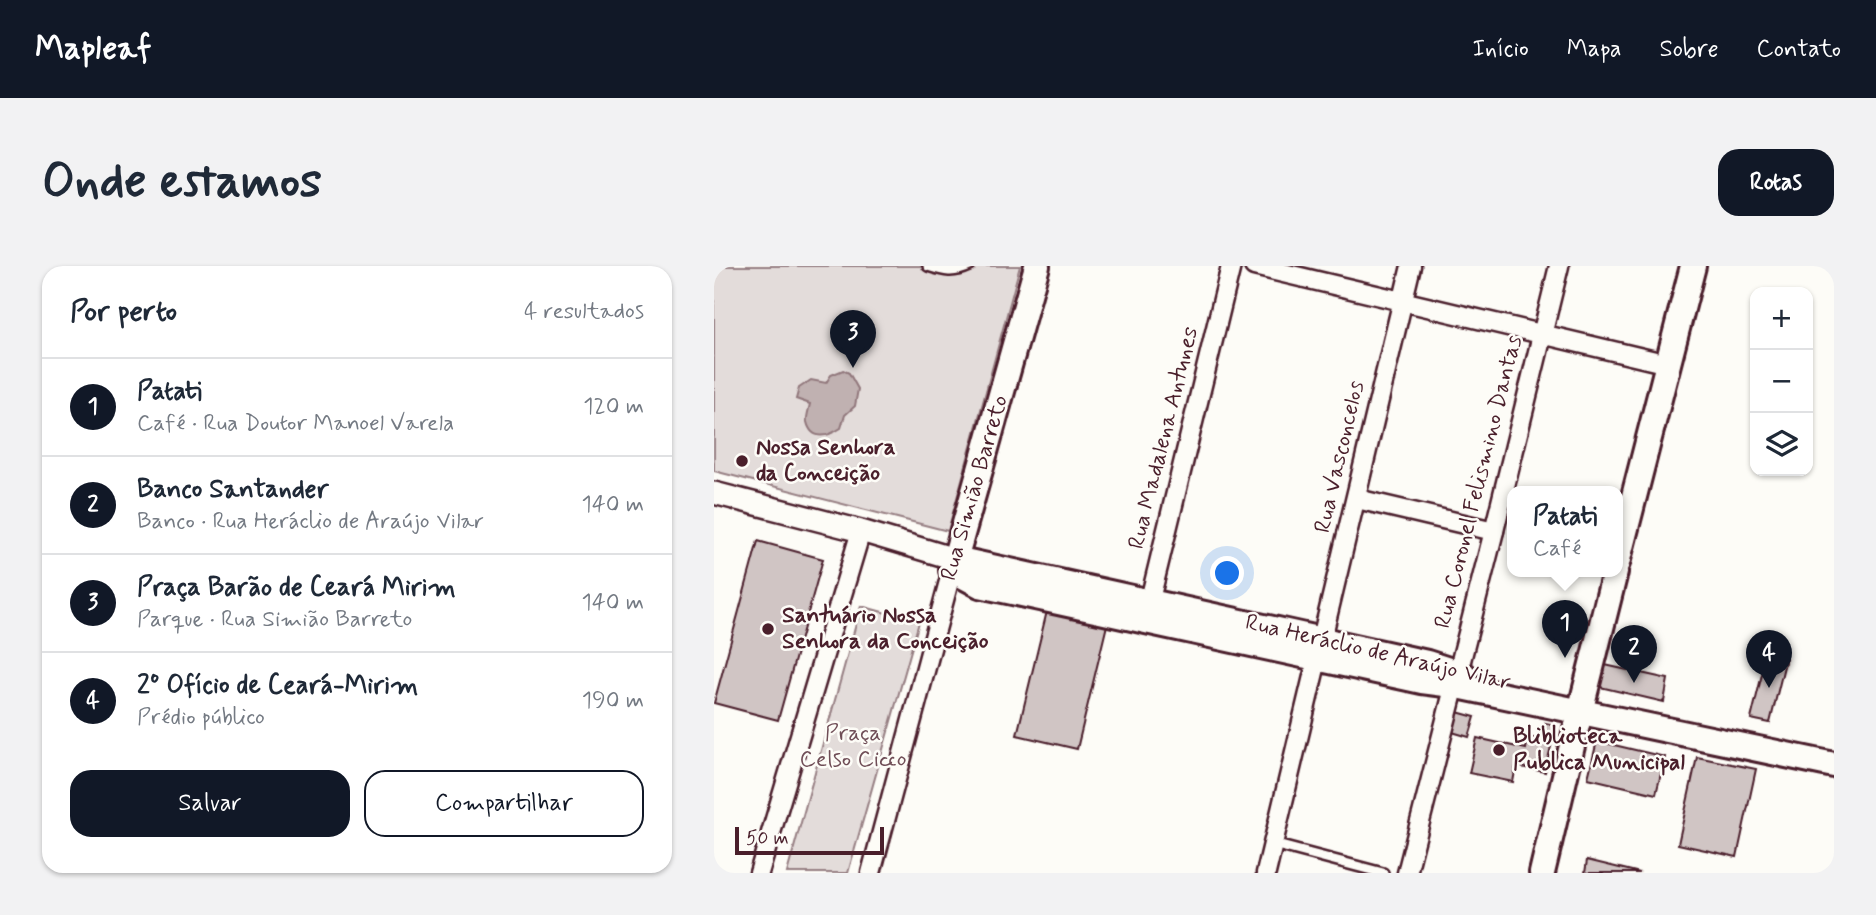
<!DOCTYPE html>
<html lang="pt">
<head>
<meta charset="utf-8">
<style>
  :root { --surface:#fff; --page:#f2f2f3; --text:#1f2937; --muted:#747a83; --line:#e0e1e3; --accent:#111827 }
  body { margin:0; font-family:Mynerve,sans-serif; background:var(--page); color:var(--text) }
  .controls { position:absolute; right:21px; top:21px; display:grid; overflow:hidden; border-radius:14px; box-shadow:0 2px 5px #0004 }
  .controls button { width:63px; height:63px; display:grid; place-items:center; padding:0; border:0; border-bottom:2px solid var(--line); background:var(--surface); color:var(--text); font:35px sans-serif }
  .scale { position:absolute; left:21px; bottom:18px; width:149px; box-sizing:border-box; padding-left:7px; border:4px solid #4a1f2b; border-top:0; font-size:19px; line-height:24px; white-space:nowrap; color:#4a1f2b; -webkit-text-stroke:5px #fdfcf7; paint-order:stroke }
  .you { position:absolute; left:514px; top:308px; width:24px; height:24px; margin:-18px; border:5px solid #fff; border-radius:50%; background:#1a73e8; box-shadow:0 0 0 10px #1a73e833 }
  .badge { display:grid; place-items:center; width:46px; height:46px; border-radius:50%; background:var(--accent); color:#fff; font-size:23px; font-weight:700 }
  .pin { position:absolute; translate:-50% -58px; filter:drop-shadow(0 2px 4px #0008) }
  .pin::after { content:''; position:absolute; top:37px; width:24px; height:21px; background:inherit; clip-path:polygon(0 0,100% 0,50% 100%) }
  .popup { position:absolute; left:793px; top:220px; width:116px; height:91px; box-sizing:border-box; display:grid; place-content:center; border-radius:14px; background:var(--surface); filter:drop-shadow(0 2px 5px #0005); font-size:23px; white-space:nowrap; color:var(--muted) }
  .popup b { font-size:26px; color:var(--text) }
  .popup::after { content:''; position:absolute; left:50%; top:100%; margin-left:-14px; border:14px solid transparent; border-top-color:var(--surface) }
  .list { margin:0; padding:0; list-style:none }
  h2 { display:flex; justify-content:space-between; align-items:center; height:91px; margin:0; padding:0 28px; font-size:30px }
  h2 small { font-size:23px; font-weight:400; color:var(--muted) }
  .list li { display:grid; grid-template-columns:46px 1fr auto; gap:21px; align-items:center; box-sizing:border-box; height:98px; padding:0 28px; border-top:2px solid var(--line) }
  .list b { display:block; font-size:26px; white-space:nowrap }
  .list p { margin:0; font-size:23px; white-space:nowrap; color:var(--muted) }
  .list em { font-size:23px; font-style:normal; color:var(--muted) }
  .actions { display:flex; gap:14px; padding:21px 28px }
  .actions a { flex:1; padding:16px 0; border:2px solid var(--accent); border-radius:21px; text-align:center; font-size:24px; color:var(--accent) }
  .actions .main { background:var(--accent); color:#fff }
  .icon { flex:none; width:38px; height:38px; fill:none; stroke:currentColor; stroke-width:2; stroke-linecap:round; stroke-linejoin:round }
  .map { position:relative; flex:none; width:1120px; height:607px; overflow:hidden; border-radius:21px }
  header { display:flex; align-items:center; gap:42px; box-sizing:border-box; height:98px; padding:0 35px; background:var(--accent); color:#fff }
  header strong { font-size:33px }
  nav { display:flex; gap:38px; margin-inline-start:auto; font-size:24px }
  .intro { display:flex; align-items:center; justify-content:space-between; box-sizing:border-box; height:168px; padding:0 42px }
  h1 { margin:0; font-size:49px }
  .button { padding:18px 32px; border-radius:21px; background:var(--accent); color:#fff; font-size:24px; font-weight:700 }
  main { display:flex; gap:42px; padding:0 42px }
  aside { flex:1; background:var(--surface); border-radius:21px; box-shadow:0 2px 5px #0004 }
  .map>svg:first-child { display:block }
  .green { fill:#e3dcda; stroke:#967e82; stroke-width:2 }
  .water { fill:#c0b1b1; stroke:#91777b; stroke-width:2 }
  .building { fill:#d0c5c4; stroke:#4a1f2b; stroke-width:2 }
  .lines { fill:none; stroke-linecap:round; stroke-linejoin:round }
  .service-casing { stroke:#4a1f2b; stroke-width:14 }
  .minor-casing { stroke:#4a1f2b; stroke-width:23 }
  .tertiary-casing { stroke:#4a1f2b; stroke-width:26 }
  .secondary-casing { stroke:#4a1f2b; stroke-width:30 }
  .service { stroke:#fdfcf7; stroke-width:9 }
  .minor { stroke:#fdfcf7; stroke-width:18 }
  .tertiary { stroke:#fdfcf7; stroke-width:21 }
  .secondary { stroke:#fdfcf7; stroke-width:24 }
  .poi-dot { fill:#4a1f2b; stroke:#fdfcf7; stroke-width:2.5 }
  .labels { text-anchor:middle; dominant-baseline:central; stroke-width:5; stroke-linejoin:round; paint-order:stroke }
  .street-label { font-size:23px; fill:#4a1f2b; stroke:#fdfcf7 }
  .poi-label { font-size:23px; font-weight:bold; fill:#4a1f2b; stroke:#fdfcf7; text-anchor:start }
  .park-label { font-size:23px; fill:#704e57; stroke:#fdfcf7 }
</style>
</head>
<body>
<header>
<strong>Mapleaf</strong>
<nav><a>Início</a><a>Mapa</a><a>Sobre</a><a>Contato</a></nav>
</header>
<div class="intro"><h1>Onde estamos</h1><a class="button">Rotas</a></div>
<main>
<aside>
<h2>Por perto<small>4 resultados</small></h2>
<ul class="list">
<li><span class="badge">1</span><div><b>Patati</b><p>Café · Rua Doutor Manoel Varela</p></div><em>120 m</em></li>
<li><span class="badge">2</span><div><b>Banco Santander</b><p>Banco · Rua Heráclio de Araújo Vilar</p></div><em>140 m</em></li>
<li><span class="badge">3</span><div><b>Praça Barão de Ceará Mirim</b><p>Parque · Rua Simião Barreto</p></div><em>140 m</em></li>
<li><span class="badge">4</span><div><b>2º Ofício de Ceará-Mirim</b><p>Prédio público</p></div><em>190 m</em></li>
</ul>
<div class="actions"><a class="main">Salvar</a><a>Compartilhar</a></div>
</aside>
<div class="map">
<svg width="1120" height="607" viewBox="0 0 1120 607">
  <rect width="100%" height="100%" fill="#fdfcf7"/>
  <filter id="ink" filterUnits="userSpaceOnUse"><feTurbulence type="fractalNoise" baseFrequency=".0143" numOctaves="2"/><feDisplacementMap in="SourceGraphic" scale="14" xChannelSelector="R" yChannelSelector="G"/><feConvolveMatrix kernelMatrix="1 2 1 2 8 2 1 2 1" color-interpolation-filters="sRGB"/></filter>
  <g filter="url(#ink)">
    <g class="green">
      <path d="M0 0H306L234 265 0 205Z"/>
      <path d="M147 340 205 356 134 607H73Z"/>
    </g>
    <path class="water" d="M129 104 135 107 144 123 141 140 131 149 127 162C115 170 98 176 93 156 92 151 95 143 96 138L82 133 85 122 97 114 112 117 117 109Z"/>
    <g class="building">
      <path d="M44 275 109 293 64 454 0 437Z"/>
      <path d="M333 345 393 359 363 483 303 469Z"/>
      <path d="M1053 388 1072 392 1056 457 1037 453Z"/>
      <path d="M891 399 954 413 950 436 886 421Z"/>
      <path d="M743 446 761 451 755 471 738 466Z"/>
      <path d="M831 457 842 459 831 506 802 500 799 516 755 507 763 472 812 483 814 471 827 474Z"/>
      <path d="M883 475 951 491 942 528 874 512Z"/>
      <path d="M983 491 1042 503 1023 591 964 578Z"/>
      <path d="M873 594 926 607H871Z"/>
    </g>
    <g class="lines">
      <g class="service-casing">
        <g id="service">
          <path d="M214 0C230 5 239 8 256 0"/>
          <path d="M559 578 669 607"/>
        </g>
      </g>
      <g class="minor-casing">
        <g id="minor">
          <path d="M540 0 954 98"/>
          <path d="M643 233 780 265"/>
          <path d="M433 346 517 0"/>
          <path d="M45 607 147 265"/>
          <path d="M157 607 238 304"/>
          <path d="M552 607 697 0"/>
          <path d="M693 607 780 265 845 0"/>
        </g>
      </g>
      <g class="tertiary-casing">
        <path id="tertiary" d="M0 227 147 265 241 293"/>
      </g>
      <g class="secondary-casing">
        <g id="secondary">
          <path d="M323 0 238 304 266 319 708 415 739 419 1120 499"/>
          <path d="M241 293 713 397 750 409"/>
          <path d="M903 297 979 0"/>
          <path d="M828 607 866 446 901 306"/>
        </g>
      </g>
      <use href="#service" class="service"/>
      <use href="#minor" class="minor"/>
      <use href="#tertiary" class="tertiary"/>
      <use href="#secondary" class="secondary"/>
    </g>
  </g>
  <g class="poi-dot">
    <circle cx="28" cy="195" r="7"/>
    <circle cx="54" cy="363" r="7"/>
    <circle cx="785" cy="484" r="7"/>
  </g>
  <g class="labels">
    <g class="street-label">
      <text transform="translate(450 172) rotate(-76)">Rua Madalena Antunes</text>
      <text transform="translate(626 191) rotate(-77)">Rua Vasconcelos</text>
      <text transform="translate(765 216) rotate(-76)">Rua Coronel Felismino Dantas</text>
      <text transform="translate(261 222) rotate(-74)">Rua Simião Barreto</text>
      <text transform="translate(664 387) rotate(13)">Rua Heráclio de Araújo Vilar</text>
    </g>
    <g class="poi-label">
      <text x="42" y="182">Nossa Senhora<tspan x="42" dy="26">da Conceição</tspan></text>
      <text x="68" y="350">Santuário Nossa<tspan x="68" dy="26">Senhora da Conceição</tspan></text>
      <text x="799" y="471">Bliblioteca<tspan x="799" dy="26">Publica Municipal</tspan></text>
    </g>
    <g class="park-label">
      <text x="139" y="468">Praça<tspan x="139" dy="26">Celso Cicco</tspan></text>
    </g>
  </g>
</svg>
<div class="controls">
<button>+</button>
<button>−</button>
<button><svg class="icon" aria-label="layers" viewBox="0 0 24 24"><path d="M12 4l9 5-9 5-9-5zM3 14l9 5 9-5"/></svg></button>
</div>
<div class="scale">50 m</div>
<div class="you"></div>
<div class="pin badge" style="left:851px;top:392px">1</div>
<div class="popup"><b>Patati</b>Café</div>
<div class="pin badge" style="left:920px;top:417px">2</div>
<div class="pin badge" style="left:139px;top:102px">3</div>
<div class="pin badge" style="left:1055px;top:422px">4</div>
</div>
</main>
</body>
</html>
